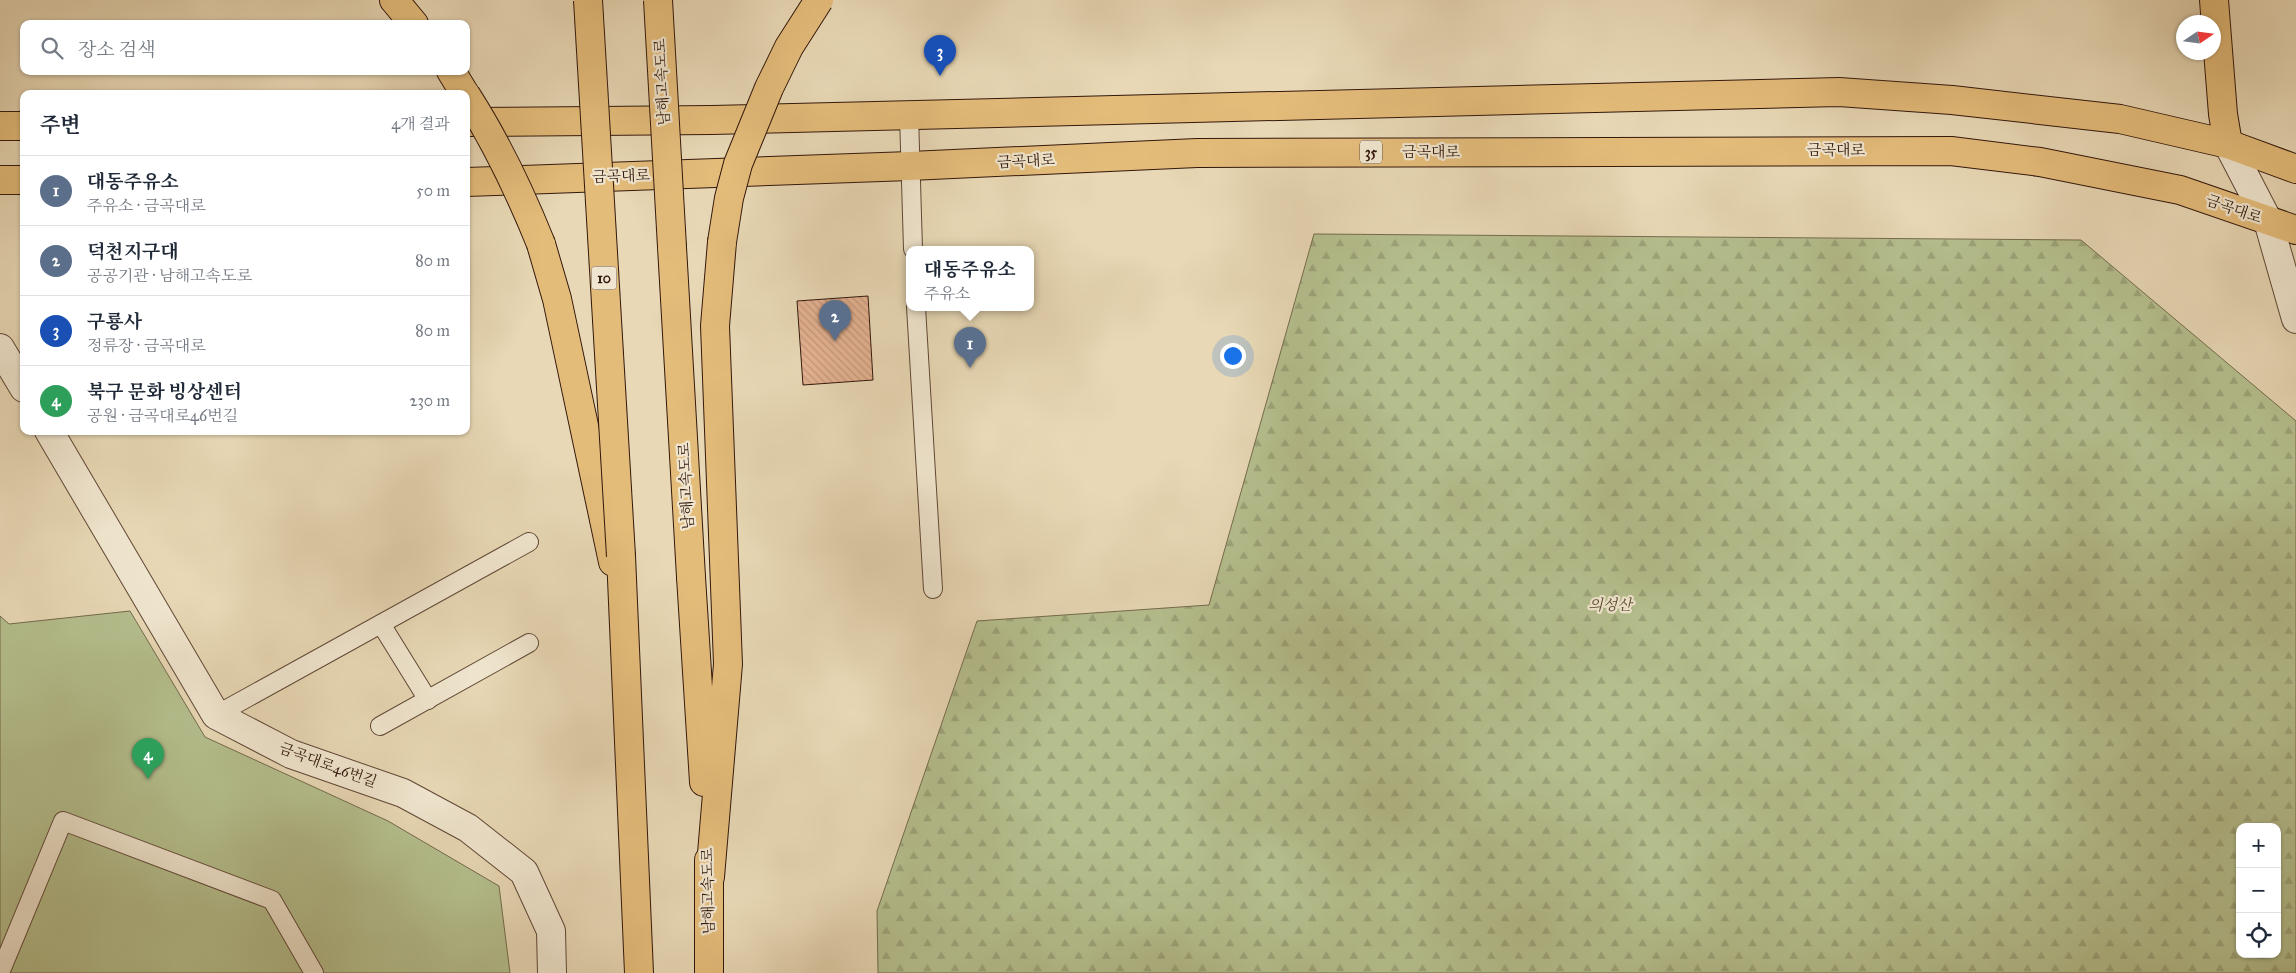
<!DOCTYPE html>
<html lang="ko">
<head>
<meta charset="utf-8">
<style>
  :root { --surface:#fff; --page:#f6f6f7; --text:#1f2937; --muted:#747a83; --line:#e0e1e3; --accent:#ea580c }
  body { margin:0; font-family:"IM FELL Great Primer","Noto Serif KR",serif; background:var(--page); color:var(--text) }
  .controls { position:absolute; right:15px; bottom:15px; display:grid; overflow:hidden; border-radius:10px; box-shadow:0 1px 4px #0004 }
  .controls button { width:45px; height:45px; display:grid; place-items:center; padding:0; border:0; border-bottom:1px solid var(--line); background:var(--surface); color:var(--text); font:25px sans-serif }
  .compass { position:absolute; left:2176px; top:15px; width:45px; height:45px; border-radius:50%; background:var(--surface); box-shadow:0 1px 4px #0004; rotate:77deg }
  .you { position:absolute; left:1232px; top:355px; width:18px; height:18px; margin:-12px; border:4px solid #fff; border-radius:50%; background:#1a73e8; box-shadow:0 0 0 8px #1a73e833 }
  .badge { display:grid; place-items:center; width:32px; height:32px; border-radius:50%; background:var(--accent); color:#fff; font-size:16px; font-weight:700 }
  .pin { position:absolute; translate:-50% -41px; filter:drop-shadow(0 1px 2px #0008) }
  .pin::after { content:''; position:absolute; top:26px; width:18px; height:15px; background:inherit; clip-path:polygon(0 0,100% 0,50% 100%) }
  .popup { position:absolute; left:906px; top:246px; width:128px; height:65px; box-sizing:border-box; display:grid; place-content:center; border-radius:10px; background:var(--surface); filter:drop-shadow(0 1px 4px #0005); font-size:16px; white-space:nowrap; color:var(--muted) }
  .popup b { font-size:19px; color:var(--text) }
  .popup::after { content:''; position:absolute; left:50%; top:100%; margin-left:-10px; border:10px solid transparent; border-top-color:var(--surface) }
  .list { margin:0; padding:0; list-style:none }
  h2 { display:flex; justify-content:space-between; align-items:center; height:65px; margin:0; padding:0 20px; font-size:21px }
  h2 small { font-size:16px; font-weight:400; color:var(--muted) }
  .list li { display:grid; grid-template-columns:32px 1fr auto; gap:15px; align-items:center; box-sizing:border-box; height:70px; padding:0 20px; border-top:1px solid var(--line) }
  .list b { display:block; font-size:19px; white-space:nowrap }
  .list p { margin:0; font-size:16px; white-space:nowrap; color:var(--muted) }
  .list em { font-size:16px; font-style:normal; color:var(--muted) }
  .icon { flex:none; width:28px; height:28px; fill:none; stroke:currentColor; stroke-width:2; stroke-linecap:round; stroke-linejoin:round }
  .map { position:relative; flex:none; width:2296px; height:973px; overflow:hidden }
  .search { position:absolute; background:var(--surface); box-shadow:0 1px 4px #0004; left:20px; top:20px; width:450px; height:55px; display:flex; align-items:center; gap:12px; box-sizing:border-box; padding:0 18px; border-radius:10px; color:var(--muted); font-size:19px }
  .panel { position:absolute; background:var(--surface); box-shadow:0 1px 4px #0004; left:20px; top:90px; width:450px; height:345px; border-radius:10px }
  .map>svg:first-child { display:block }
  .forest { fill:url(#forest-firs); stroke:#746b4d; fill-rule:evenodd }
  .green { fill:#b5bf8e; stroke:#746b4d }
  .building { fill:url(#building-back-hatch); stroke:#32170c }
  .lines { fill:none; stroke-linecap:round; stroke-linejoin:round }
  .service-casing { stroke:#604736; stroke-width:20 }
  .minor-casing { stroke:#604736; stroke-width:30 }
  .primary-casing { stroke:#32170c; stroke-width:30 }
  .trunk-casing { stroke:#32170c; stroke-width:30 }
  .motorway-casing { stroke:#32170c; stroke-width:30 }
  .service { stroke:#f0e6cf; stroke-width:18 }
  .minor { stroke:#f0e6cf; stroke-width:28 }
  .primary { stroke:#e4bc7a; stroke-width:28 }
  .trunk { stroke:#e4bc7a; stroke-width:28 }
  .motorway { stroke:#e4bc7a; stroke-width:28 }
  .trunk-bridge-casing { stroke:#32170c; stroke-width:30; stroke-linecap:butt }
  .motorway-bridge-casing { stroke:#32170c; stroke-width:30; stroke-linecap:butt }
  .trunk-bridge { stroke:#e4bc7a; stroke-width:28 }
  .motorway-bridge { stroke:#e4bc7a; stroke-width:28 }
  .labels { text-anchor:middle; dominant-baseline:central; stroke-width:4.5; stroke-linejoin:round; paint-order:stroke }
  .shield { fill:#f0e6cf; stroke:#6b5546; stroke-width:1 }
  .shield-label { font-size:14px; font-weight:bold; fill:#32170c }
  .street-label { font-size:15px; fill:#32170c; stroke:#f0e6cf }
  .park-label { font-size:15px; font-style:italic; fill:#594933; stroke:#f0e6cf }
</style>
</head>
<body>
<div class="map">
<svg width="2296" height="973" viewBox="0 0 2296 973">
  <defs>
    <pattern id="forest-firs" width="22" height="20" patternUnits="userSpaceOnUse" patternTransform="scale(1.25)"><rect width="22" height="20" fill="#b5bf8e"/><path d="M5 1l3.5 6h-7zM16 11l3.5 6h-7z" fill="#9ca379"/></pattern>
    <pattern id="building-back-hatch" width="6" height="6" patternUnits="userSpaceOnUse" patternTransform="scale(1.25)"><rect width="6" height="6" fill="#e4b291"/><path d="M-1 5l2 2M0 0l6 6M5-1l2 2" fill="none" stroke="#c4987c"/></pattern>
  </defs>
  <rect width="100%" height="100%" fill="#e8d8b5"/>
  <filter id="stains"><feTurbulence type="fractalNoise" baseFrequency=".004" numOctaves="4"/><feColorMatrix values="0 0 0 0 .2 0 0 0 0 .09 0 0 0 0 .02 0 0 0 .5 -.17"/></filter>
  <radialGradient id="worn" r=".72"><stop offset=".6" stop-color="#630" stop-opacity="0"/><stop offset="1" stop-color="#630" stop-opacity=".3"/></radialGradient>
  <path class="forest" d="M1314 234 2081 240 2296 421V973H878L877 911 977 621 1209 605ZM2240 827H2277V954H2240Z"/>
  <path class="green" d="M130 611 205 737 388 821 499 886 510 973H0V616L9 624Z"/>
  <path class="building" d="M868 296 873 380 803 385 797 301Z"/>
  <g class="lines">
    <g class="service-casing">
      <g id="service">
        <path d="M909 115 913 249"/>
        <path d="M916 307 933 589"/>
        <path d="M381 624 428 700"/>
        <path d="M216 715 529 542"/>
        <path d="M380 726 529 643"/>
        <path d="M0 973 63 821 272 900 314 973"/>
      </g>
    </g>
    <g class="minor-casing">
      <g id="minor">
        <path d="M2228 144 2268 221 2296 319"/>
        <path d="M0 348 24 388"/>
        <path d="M49 431 216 715 291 754 403 793 468 828 524 872 551 931 552 973"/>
      </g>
    </g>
    <g class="primary-casing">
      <g id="primary">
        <path d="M466 122 712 120 1839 92 1952 100 2120 119 2228 144 2296 169"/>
        <path d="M0 126H24"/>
        <path d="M0 180H24"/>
        <path d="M466 182 910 166 1197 153 1951 151 2040 162 2180 190 2296 230"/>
      </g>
    </g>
    <g class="trunk-casing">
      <g id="trunk">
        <path d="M394 0 414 24"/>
        <path d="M2214 0 2223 114 2228 144"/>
        <path d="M451 71 465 94"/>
        <path d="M541 244 557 299 613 562"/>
        <path d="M621 556 639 973"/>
        <path d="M691 577 704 782"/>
        <path d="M710 877 728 664 715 326 722 242"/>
        <path d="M709 973V860"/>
      </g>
    </g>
    <g class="motorway-casing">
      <path id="motorway" d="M672 247 691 577"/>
    </g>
    <use href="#service" class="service"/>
    <use href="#minor" class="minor"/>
    <use href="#primary" class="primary"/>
    <use href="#trunk" class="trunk"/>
    <use href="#motorway" class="motorway"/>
    <g class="trunk-bridge-casing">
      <g id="trunk-bridge">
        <path d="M466 95C497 143 520 192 541 244"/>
        <path d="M722 242 729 198 738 164 769 88 789 47 819 0"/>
      </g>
    </g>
    <g class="motorway-bridge-casing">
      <g id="motorway-bridge">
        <path d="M588 0 621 556"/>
        <path d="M658 0 672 247"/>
      </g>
    </g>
    <use href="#trunk-bridge" class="trunk-bridge"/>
    <use href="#motorway-bridge" class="motorway-bridge"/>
  </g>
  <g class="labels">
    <g class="shield">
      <rect x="1360" y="140.5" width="22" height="23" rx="4"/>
      <rect x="591.5" y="266.5" width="25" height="23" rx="4"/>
    </g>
    <g class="shield-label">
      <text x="1371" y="152">35</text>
      <text x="604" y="278">10</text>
    </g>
    <g class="street-label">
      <text transform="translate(662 82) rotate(-93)">남해고속도로</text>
      <text x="1836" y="150">금곡대로</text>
      <text x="1431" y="152">금곡대로</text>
      <text transform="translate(1026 161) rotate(-3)">금곡대로</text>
      <text transform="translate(621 176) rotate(-2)">금곡대로</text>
      <text transform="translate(2234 209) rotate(19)">금곡대로</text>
      <text transform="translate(686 486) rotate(-93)">남해고속도로</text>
      <text transform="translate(328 765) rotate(20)">금곡대로46번길</text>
      <text transform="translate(708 891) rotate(-91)">남해고속도로</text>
    </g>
    <g class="park-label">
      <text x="1610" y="605">의성산</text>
    </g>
  </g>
  <rect width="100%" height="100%" filter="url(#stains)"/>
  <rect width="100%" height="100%" fill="url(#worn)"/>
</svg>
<div class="controls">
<button>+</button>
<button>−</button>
<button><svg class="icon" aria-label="locate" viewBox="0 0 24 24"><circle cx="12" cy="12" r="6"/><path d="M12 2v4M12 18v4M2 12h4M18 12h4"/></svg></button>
</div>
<svg class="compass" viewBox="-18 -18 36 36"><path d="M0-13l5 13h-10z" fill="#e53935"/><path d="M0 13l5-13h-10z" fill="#747a83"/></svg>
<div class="you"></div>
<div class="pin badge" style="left:970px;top:368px;background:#5c6f8a">1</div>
<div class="popup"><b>대동주유소</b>주유소</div>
<div class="pin badge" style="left:835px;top:341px;background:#5c6f8a">2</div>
<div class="pin badge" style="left:940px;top:76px;background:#1a4fb4">3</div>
<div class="pin badge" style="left:148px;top:779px;background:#2e9e5b">4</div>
<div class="search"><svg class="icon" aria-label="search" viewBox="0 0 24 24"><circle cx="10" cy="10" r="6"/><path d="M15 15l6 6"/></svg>장소 검색</div>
<section class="panel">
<h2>주변<small>4개 결과</small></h2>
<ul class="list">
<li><span class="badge" style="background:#5c6f8a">1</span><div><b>대동주유소</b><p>주유소 · 금곡대로</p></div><em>50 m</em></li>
<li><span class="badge" style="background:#5c6f8a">2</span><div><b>덕천지구대</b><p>공공기관 · 남해고속도로</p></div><em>80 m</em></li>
<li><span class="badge" style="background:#1a4fb4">3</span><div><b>구룡사</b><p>정류장 · 금곡대로</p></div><em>80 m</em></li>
<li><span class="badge" style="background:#2e9e5b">4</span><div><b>북구 문화 빙상센터</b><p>공원 · 금곡대로46번길</p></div><em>230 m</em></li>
</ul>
</section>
</div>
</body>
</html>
